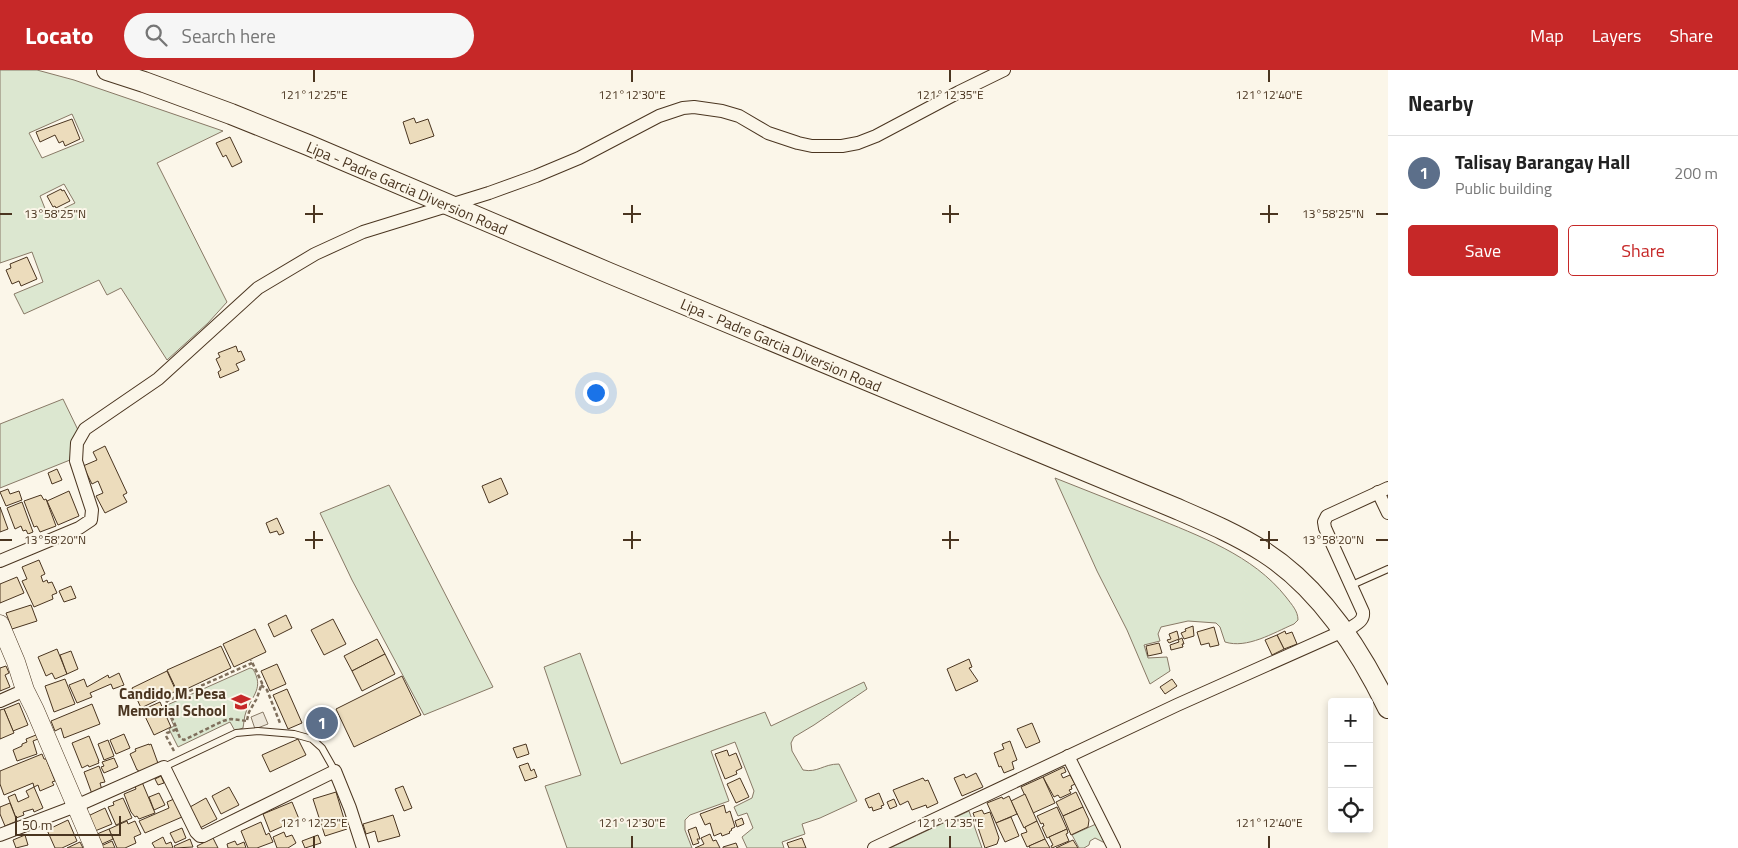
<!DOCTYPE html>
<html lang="en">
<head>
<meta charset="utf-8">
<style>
  :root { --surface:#fff; --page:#f6f6f6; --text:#222; --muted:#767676; --line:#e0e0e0; --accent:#c62828 }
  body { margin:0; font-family:"Titillium Web",sans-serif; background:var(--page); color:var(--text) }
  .controls { position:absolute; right:15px; bottom:15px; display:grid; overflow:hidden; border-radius:5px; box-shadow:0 2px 8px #0003 }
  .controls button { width:45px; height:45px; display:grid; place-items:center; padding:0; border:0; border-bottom:1px solid var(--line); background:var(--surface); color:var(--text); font:25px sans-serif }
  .scale { position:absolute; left:15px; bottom:12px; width:106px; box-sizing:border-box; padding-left:5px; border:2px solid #4a3520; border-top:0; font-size:14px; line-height:18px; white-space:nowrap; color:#4a3520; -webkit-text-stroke:4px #fbf6e9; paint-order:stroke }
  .you { position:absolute; left:595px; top:322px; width:18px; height:18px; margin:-12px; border:4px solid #fff; border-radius:50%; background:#1a73e8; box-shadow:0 0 0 8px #1a73e833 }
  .badge { display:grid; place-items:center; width:32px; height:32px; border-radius:50%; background:var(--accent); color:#fff; font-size:16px; font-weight:700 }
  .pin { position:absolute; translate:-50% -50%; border:2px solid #fff; box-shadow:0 1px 5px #0006 }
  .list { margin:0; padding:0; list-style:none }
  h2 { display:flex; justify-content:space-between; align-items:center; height:65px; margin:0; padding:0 20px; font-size:21px }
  h2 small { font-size:16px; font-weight:400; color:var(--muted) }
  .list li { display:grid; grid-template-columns:32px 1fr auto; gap:15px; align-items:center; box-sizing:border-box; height:75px; padding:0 20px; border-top:1px solid var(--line) }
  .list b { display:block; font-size:19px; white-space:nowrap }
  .list p { margin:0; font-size:16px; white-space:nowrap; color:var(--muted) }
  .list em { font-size:16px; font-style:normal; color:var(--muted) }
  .actions { display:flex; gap:10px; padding:15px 20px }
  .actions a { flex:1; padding:11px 0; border:1px solid var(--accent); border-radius:5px; text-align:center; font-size:18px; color:var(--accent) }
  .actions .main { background:var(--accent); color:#fff }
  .icon { flex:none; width:28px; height:28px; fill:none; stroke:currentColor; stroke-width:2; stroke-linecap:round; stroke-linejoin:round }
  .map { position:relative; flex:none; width:1388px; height:778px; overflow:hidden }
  header { display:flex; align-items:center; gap:30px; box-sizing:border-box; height:70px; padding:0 25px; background:var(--accent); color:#fff }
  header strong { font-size:24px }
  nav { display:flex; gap:28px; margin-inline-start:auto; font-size:18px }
  .search { width:350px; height:45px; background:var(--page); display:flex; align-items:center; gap:12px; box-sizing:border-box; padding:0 18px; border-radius:28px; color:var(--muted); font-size:19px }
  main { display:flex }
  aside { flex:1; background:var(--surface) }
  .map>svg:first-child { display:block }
  .green { fill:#dce7d0; stroke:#887966; fill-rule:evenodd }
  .parking { fill:#ede7d9; stroke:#887966 }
  .building { fill:#ecdcbc; stroke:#4a3520 }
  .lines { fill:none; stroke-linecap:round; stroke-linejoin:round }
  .lane-casing { stroke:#4a3520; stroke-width:8 }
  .street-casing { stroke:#4a3520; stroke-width:14 }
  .secondary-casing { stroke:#4a3520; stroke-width:19 }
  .primary-casing { stroke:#4a3520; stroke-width:22 }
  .path { stroke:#7f6f5c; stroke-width:2.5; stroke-dasharray:4 2.5; stroke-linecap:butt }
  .lane { stroke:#fbf6e9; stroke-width:6 }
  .street { stroke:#fbf6e9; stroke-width:12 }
  .secondary { stroke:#fbf6e9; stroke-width:18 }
  .primary { stroke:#fbf6e9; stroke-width:20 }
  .ticks { fill:none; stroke:#4a3520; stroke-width:2 }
  .labels { text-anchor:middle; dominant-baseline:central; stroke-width:4; stroke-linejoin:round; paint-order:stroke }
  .street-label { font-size:15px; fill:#4a3520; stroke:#fbf6e9 }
  .poi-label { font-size:15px; font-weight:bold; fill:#4a3520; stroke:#fbf6e9; text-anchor:end }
  .ticks-label { font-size:12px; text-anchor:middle; fill:#4a3520; stroke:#fbf6e9; stroke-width:4; stroke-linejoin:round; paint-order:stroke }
</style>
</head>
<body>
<header>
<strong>Locato</strong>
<div class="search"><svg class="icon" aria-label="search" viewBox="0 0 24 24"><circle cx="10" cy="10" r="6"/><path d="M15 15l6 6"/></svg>Search here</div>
<nav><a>Map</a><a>Layers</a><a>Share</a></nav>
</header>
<main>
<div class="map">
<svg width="1388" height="778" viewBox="0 0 1388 778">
  <rect width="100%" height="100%" fill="#fbf6e9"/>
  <g class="green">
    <path d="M0 0H37L74 10 223 61 157 93 227 232 208 253 167 290 121 218 107 225 99 210 24 244 14 224 43 212 32 182 0 193ZM72 44 84 71 42 88 29 63ZM64 114 75 133 50 145 46 141 40 126Z"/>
    <path d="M63 329 78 360 72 372 70 390 0 418V354Z"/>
    <path d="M1055 408C1087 421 1119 433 1151 446 1199 466 1253 485 1286 527 1292 535 1298 541 1298 550L1294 554C1273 563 1247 579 1225 572L1220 557 1216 553 1188 551 1161 557 1158 564 1160 571 1144 575 1148 588 1167 587 1170 601 1150 614 1127 560 1097 501Z"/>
    <path d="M389 415 493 617 424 645 352 510 320 443Z"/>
    <path d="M580 583 621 694 765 642 771 656 864 612 867 619 814 655 794 667 791 673 792 681 803 700C818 703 823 694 839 694L857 731 820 748 802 754 805 764 782 772 784 778H747L742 767 753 758 747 743 738 746 734 737 752 728 754 721 735 672 711 681 729 731 690 745 685 750V760L692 778H567L545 716 581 705 544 597Z"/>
    <path d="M250 598 253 599C264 618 253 624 246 642 244 647 244 653 243 658L235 661 230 652 178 677 169 659 174 656 165 636Z"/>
    <path d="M969 741 982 778H890Z"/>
    <path d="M1096 754 1105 773 1095 768 1090 771 1089 775 1084 778H1079L1072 765Z"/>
  </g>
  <path class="parking" d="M263 642 268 654 255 659 251 647Z"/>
  <g class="building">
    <path d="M414 48 416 53 428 49 434 66 410 74 403 52Z"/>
    <path d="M72 49 80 69 65 76 63 71 59 73 55 65 40 72 36 62Z"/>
    <path d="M230 67 242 92 232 97 226 85 223 87 216 73Z"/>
    <path d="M61 119 62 121 64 120 70 131 56 138 55 136 53 137 47 126Z"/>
    <path d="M27 187 37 209 21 216 19 211 12 214 6 200 11 198 10 194Z"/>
    <path d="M236 276 238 282 241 281 245 290 236 294 239 300 220 308 218 302 221 300 216 289 220 287 218 283Z"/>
    <path d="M105 376 127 423 123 425 127 432 105 443 96 426 103 423 98 411 92 414 83 396 97 390 93 382Z"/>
    <path d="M57 399 62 410 52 414 48 403Z"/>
    <path d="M501 408 508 424 489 433 482 416Z"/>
    <path d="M8 419 10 424 19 421 22 430 6 436 0 422Z"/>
    <path d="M69 421 79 446 58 455 47 431Z"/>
    <path d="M41 425 44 430 46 429 56 456 40 462 37 456 34 457 24 431Z"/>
    <path d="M22 432 33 462 28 464 26 460 23 461 21 456 15 459 7 438Z"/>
    <path d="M0 437 8 459 0 462Z"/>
    <path d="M277 448 284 463 279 465 277 461 270 463 266 453Z"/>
    <path d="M39 490 45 504 41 506 43 512 47 510 48 513 52 512 57 523 52 525 53 529 34 537 22 511 27 509 22 497Z"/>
    <path d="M17 507 24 523 0 533V514Z"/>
    <path d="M71 516 76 528 64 532 59 521Z"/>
    <path d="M31 535 37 551 12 559 6 543Z"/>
    <path d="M286 545 292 558 274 567 268 554Z"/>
    <path d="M333 549 346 574 324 585 311 560Z"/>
    <path d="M1193 556 1194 566 1184 569 1181 563 1186 561 1185 559Z"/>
    <path d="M1214 557 1219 575 1210 577 1209 573 1201 575 1197 562Z"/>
    <path d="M255 559 266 582 234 597 223 574Z"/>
    <path d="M1177 561 1179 569 1169 573 1167 570 1171 569 1169 564Z"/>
    <path d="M1285 561 1286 564 1292 562 1297 574 1284 579 1277 565Z"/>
    <path d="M1277 565 1284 579 1272 585 1265 570Z"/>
    <path d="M1182 568 1184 574H1182L1183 577 1171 580 1170 575 1179 572 1178 570Z"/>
    <path d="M377 569 385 584 352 601 344 586Z"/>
    <path d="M1159 573 1162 583 1148 586 1146 576Z"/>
    <path d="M221 576 231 598 178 623 167 600Z"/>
    <path d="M57 579 67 604 55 609 52 603 46 606 38 587Z"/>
    <path d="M71 581 78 599 67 604 60 585Z"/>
    <path d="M385 584 395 604 362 621 352 601Z"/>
    <path d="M969 589 972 597 969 598 978 611 956 621 947 599Z"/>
    <path d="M277 594 286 614 270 621 261 601Z"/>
    <path d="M6 596 9 603 5 605 10 617 0 621V598Z"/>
    <path d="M167 601 176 621 141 638 132 618Z"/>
    <path d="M119 603 124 615 113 619 111 614 90 623 92 627 77 633 69 615 84 609 87 617 108 605 109 608Z"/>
    <path d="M402 606 421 645 354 677 336 639Z"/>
    <path d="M65 609 75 634 54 642 45 616Z"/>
    <path d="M1172 609 1177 616 1165 624 1160 617Z"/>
    <path d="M287 619 302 653 288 659 273 625Z"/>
    <path d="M160 632 171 657 154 665 142 640Z"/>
    <path d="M19 633 28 655 13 661 4 639Z"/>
    <path d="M92 634 100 654 64 668 61 658 55 661 51 651Z"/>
    <path d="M4 639 14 663 0 669V640Z"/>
    <path d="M330 640 337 655 314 666 307 652Z"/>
    <path d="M1032 653 1040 672 1026 678 1017 659Z"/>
    <path d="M124 664 130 678 116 684 110 670Z"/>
    <path d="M36 665 38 669 33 671 37 684 17 691 13 680 22 676V674L27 672 26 669Z"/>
    <path d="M89 666 99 691H98L99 693 89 697 88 695 82 698 72 673Z"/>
    <path d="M298 669 306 685 270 702 262 685Z"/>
    <path d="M108 670 114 686 104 690 98 674Z"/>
    <path d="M1010 671 1017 690 1012 692 1014 699 1004 703 1001 696 999 697 994 683 1004 679 1002 674Z"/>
    <path d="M149 674V675L151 674 159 696 140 704 138 700H137L130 684 136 681 135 679Z"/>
    <path d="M526 674 529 684 517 688 513 678Z"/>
    <path d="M727 680 729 686 736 683 742 698 736 701 737 704 725 709 715 684Z"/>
    <path d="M42 684 44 689H46L55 711 52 712 54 715 40 721 38 715 34 717 33 713 4 725 0 714V701Z"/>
    <path d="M114 688 118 697 104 703 101 697 104 696 102 692Z"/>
    <path d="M528 693 531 701 534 699 537 707 525 711 519 696Z"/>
    <path d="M99 696 105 712 100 713 102 720 92 724 84 702Z"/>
    <path d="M1064 697 1066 702 1061 704 1063 708 1070 705 1075 714 1071 716 1072 719 1069 720 1071 723 1060 728 1058 725 1054 727 1043 707Z"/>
    <path d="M976 703 983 717 962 726 954 708 964 704 966 708Z"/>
    <path d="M161 706 164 713 158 715 155 709Z"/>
    <path d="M1043 707 1055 733 1033 743 1021 717Z"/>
    <path d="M740 708 749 727 736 733 727 714Z"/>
    <path d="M923 708 925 711 928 710 938 733 927 738 926 735 912 740 908 731 900 735 893 720Z"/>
    <path d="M142 712 155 743 139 749 137 746 135 747 131 742 124 724 136 719 135 716Z"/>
    <path d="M403 716 412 738 404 741 395 719Z"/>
    <path d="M34 717 43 738 34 742 33 739 23 742 24 745 16 748 8 727 15 724 18 732 29 727 26 721Z"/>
    <path d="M229 717 239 735 221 744 212 726Z"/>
    <path d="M336 722 347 759 325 766 313 729Z"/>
    <path d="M1076 722 1083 737 1063 746 1056 732Z"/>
    <path d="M159 723 165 735 154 740 149 727Z"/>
    <path d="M879 723 884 735 881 736 882 738 873 741 872 737 869 738 865 729Z"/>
    <path d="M1025 724 1037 751 1024 758 1011 731Z"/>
    <path d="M1009 726 1017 744 996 753 987 733 1002 727 1003 729Z"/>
    <path d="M123 728 132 748 116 755 108 737 114 735 113 732Z"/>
    <path d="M206 728 217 749 200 758 190 737Z"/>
    <path d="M174 729 182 747 145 763 139 751 169 738 167 732Z"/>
    <path d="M894 729 897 736 890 739 887 732Z"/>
    <path d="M292 732 299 749 270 762 263 744Z"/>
    <path d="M10 733 17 751 5 756 0 744V737Z"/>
    <path d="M724 735 726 743 730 741 735 757 731 759 732 760 729 762 730 763 722 766 721 763 714 766 710 753 705 755 700 744Z"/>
    <path d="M1057 737 1067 759 1047 768 1042 757 1044 756 1043 753 1041 754 1037 746Z"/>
    <path d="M1083 737 1089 750 1088 757 1071 765 1063 746Z"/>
    <path d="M105 738 112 754 95 761 88 746Z"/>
    <path d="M982 740 984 744 990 742 999 768 997 774 985 778 973 743Z"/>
    <path d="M393 745 400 766 378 772 375 761 366 764 363 754Z"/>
    <path d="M1011 747 1019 766 1005 772 996 753Z"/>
    <path d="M742 748 744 754 737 757 735 751Z"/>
    <path d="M68 750 77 771 62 778H55L47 760Z"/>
    <path d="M127 751 128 754 135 751 141 764 134 767 136 773 125 778H117L109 759Z"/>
    <path d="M1037 751 1045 769 1027 777 1021 764 1027 762 1025 757Z"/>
    <path d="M261 752 266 765 269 763 273 772 257 778H248L241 761Z"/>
    <path d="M696 757 700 769H697L699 773 693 775 688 760Z"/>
    <path d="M182 758 186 768 175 773 170 763Z"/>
    <path d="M109 759 113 769 102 774 97 764Z"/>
    <path d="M1067 759 1068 763 1066 764 1069 771 1052 778 1051 776 1053 775 1049 767Z"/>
    <path d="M284 762 286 767 292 765 296 773 288 778H277L273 767Z"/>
    <path d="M710 764 713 771 716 770 720 778H695L704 774 701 768Z"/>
    <path d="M25 765 28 775 16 778 13 770Z"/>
    <path d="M318 765 321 773 305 778 302 771Z"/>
    <path d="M163 767 166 774 171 772 173 778H155L152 773Z"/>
    <path d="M213 768 218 778H198L197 776Z"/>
    <path d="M802 768 806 778H789L787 773Z"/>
    <path d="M190 769 193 777 175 778 174 776Z"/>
    <path d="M1045 769 1050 778H1030L1029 776Z"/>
    <path d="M1073 770 1078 778H1056Z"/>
    <path d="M112 771 115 778H102L101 776Z"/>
    <path d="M235 771 237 775 244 772 246 778H228L227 774Z"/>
    <path d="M80 772 83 778H67Z"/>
    <path d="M736 773 738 778H723V777Z"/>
  </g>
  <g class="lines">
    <g class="lane-casing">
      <g id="lane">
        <path d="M1352 515 1388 499"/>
        <path d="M164 697 236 663 258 661 294 664 312 669 322 678 335 701"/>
      </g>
    </g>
    <g class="street-casing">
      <g id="street">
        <path d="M1378 422 1388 443"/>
        <path d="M0 491 79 458 91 450 92 440 76 391 77 373 85 359 158 309 258 218 315 184 363 162 489 123 536 106 579 88 659 46 683 38 694 37 722 41 739 46 768 63 798 73 812 76H842L858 73 876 66 959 22 1004 0"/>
        <path d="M0 631 25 620"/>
        <path d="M1068 686 1114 778"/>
        <path d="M0 765 76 736 164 697 196 762 200 766H203L335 701 350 738 363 778"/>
        <path d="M874 778 1177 635 1352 557C1358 553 1364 550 1363 542L1325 458 1324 452 1327 446 1388 418"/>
      </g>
    </g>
    <g class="secondary-casing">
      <path id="secondary" d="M0 554 16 592 25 620 35 640 94 778"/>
    </g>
    <g class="primary-casing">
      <path id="primary" d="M107 0 144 12 231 44 308 75 609 203 1175 438C1205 451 1236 464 1264 482 1320 518 1359 578 1388 638"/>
    </g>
    <g class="path">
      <path d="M261 615 267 620 280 653"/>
      <path d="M247 650 249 642 257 628 262 613 251 590"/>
      <path d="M176 658 180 668 184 670 223 651 231 649 247 651"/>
      <path d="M174 681 166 666 167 663 175 660 176 657 166 634 167 631 252 593"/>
    </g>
    <use href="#lane" class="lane"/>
    <use href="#street" class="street"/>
    <use href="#secondary" class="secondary"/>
    <use href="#primary" class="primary"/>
  </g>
  <path class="ticks" d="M314 0V12M632 0V12M950 0V12M1269 0V12M314 135V153M632 135V153M950 135V153M1269 135V153M0 144H12M305 144H323M623 144H641M942 144H959M1260 144H1278M1376 144H1388M314 461V479M632 461V479M950 461V479M1269 461V479M0 470H12M305 470H323M623 470H641M942 470H959M1260 470H1278M1376 470H1388M314 766V778M632 766V778M950 766V778M1269 766V778"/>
  <defs>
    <g id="school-bare" transform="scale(1.5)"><path d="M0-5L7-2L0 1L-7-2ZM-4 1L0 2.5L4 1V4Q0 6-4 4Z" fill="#c62828" stroke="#fbf6e9" stroke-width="2.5" paint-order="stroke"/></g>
  </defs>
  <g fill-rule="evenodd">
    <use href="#school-bare" x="241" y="632"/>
  </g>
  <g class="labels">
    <g class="street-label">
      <text transform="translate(407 118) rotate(23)">Lipa - Padre Garcia Diversion Road</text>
      <text transform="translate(781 275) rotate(23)">Lipa - Padre Garcia Diversion Road</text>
    </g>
    <g class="poi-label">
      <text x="226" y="623">Candido M. Pesa<tspan x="226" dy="17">Memorial School</tspan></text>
    </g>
  </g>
  <g class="ticks-label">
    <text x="314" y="29">121°12'25"E</text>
    <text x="632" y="29">121°12'30"E</text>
    <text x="950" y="29">121°12'35"E</text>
    <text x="1269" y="29">121°12'40"E</text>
    <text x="55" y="148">13°58'25"N</text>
    <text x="1333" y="148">13°58'25"N</text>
    <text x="55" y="474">13°58'20"N</text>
    <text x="1333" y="474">13°58'20"N</text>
    <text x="314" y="757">121°12'25"E</text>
    <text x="632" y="757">121°12'30"E</text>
    <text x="950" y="757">121°12'35"E</text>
    <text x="1269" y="757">121°12'40"E</text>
  </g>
</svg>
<div class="controls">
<button>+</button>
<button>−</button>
<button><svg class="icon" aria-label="locate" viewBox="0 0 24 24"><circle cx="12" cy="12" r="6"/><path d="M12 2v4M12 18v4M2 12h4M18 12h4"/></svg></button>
</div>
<div class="scale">50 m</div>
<div class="you"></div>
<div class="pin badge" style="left:322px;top:653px;background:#5c6f8a">1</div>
</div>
<aside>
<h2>Nearby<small></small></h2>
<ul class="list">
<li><span class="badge" style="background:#5c6f8a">1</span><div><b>Talisay Barangay Hall</b><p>Public building</p></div><em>200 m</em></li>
</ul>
<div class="actions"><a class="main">Save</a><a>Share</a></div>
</aside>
</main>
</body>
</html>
